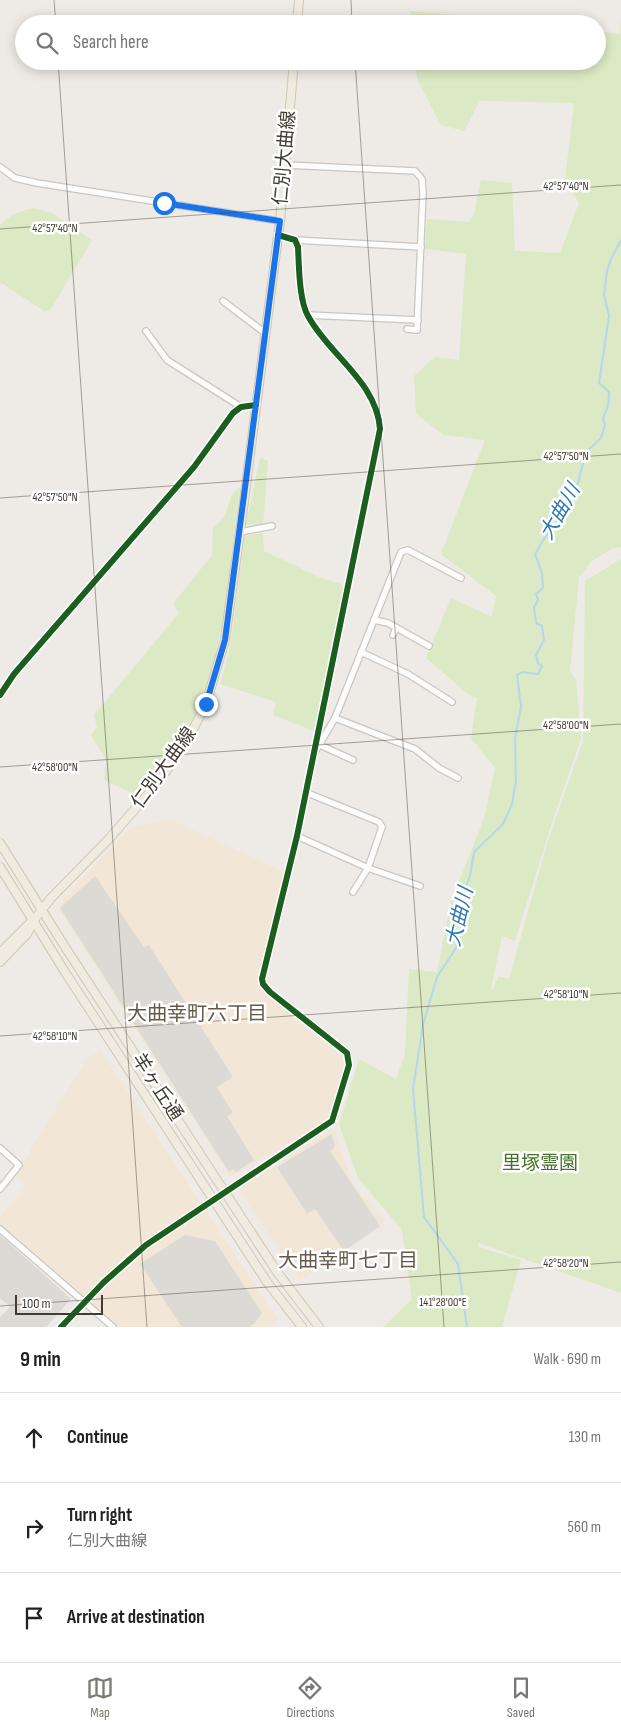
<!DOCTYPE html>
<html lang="en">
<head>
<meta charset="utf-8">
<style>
  :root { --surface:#fff; --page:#f6f6f6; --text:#222; --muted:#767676; --line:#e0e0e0; --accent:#7e7971 }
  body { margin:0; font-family:"Sofia Sans Condensed","Noto Sans JP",sans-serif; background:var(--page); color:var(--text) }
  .scale { position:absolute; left:15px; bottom:12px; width:88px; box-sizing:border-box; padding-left:5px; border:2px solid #423c32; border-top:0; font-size:14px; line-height:18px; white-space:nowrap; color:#423c32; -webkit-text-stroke:4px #fff; paint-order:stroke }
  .stop { position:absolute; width:15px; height:15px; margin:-11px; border:4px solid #1a73e8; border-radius:50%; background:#fff }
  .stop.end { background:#1a73e8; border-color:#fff; box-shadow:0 1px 5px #0008 }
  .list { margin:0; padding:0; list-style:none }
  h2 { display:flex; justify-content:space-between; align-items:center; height:65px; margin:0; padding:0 20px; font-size:21px }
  h2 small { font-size:16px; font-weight:400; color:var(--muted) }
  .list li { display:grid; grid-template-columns:32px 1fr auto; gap:15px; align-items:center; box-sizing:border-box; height:90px; padding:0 20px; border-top:1px solid var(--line) }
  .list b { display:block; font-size:19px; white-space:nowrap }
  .list p { margin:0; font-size:16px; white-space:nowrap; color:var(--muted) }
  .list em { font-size:16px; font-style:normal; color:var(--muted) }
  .icon { flex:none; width:28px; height:28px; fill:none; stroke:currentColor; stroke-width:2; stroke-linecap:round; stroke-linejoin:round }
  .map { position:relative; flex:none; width:621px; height:1327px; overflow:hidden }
  .search { position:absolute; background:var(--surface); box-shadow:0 2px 12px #0003; left:15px; right:15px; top:15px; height:55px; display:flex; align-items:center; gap:12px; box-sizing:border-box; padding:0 18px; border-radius:28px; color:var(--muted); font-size:19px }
  .sheet { height:335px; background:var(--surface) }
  nav { display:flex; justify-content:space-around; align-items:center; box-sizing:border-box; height:70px; border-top:1px solid var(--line); background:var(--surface); font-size:14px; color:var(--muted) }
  nav a { display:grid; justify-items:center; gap:2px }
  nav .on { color:var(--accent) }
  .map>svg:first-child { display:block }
  .commercial { fill:#f2e7d7 }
  .green { fill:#dbe9c4 }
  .parking { fill:#dddad6 }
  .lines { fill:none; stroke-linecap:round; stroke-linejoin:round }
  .stream { stroke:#b4d7ed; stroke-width:2 }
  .minor-casing { stroke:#cac7c2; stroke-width:8 }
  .major-casing { stroke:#d0c7b2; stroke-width:10 }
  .minor { stroke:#fcfcfb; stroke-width:5.5 }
  .major { stroke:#f0ebe1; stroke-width:8 }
  .cycleway-casing { stroke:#fff; stroke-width:9 }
  .cycleway { stroke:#1b5e20; stroke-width:6 }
  .route { stroke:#1a73e8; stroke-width:6 }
  .ticks { fill:none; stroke:#423c32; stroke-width:1; stroke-opacity:0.45 }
  .labels { text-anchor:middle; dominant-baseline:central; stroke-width:5; stroke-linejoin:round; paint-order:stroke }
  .street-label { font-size:19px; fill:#423c32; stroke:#fff }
  .park-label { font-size:19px; fill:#457426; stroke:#fff }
  .water-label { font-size:20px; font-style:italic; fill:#2b79af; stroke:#fff }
  .neighbourhood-label { font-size:20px; fill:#655a49; stroke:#fff }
  .ticks-label { font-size:12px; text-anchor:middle; fill:#423c32; stroke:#fff; stroke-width:5; stroke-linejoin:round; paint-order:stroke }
</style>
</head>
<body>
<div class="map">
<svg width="621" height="1327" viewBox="0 0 621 1327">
  <rect width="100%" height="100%" fill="#eeebe6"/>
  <g class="commercial">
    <path d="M170 819 284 872 257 980 266 994 343 1058 344 1067 330 1119 230 1177 59 910 60 903 131 827Z"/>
    <path d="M100 1050 278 1320 269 1327H118L0 1223V1217L26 1185 16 1175 24 1164 33 1144 87 1059Z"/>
    <path d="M334 1128 352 1183 385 1222 380 1225 382 1227 300 1281 238 1189Z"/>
  </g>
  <g class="green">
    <path d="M410 11 523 21 527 24H411Z"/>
    <path d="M621 12V547L613 548 592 561 579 577 570 671 576 679 581 738 552 823 515 941 502 936 490 994 499 976 509 979 549 837 583 741 585 581 621 559V1293L478 1243 479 1247 521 1260 502 1327H383L412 1299 402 1230 358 1178 339 1124 359 1059 396 1079 405 1054 409 969 437 972 451 902 484 818 495 768 471 738 477 698 469 695 426 658 451 598 492 617 496 596 441 554 485 440 444 435 416 414 414 376 435 357 459 360 466 254 425 249 427 219 468 222 474 214 481 180 512 183 515 251 560 253 579 203 565 180 574 103 480 101 464 131 441 125 417 79 415 61H597V31L620 34Z"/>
    <path d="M35 208 52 213 92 240 50 310 44 311 0 282V226C8 215 21 210 35 208Z"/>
    <path d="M260 458 268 461 263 526 246 524Z"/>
    <path d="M240 487C230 556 228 631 202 697 188 733 162 766 138 796L104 780 106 759 91 735 97 728 94 715 179 613 173 604 212 555 213 527C233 515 224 497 240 487Z"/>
    <path d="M263 533 264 551 321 578 341 584 343 591 333 648 314 731 273 715 276 702 220 684 230 647 245 536Z"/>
  </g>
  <g class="parking">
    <path d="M95 876 144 947 149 945 233 1077 217 1087 233 1113 227 1116 254 1160 236 1172 233 1169 229 1172 60 908Z"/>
    <path d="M332 1134 335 1146 330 1151 380 1226 344 1251 315 1209 307 1214 277 1167Z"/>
    <path d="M0 1235 71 1299 46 1327H0V1317L10 1307 0 1298Z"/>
    <path d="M185 1235 215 1241 262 1313 254 1324 249 1327H182L140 1264Z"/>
  </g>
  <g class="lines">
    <path class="stream" d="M467 1327 458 1264 424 1217 413 1089 423 1025 437 977 456 948 461 932 460 903 470 876 474 852 503 824 512 804 516 781 515 738 521 707 517 675 522 672 538 674 542 666 538 663 536 655 544 640 542 626 536 623 534 607 538 600 536 594 543 588 542 573 535 554 547 534 549 523 558 514 578 483 586 452 601 438 605 425 603 418 608 406 609 392 599 383 609 316 604 295 607 271 611 259 621 240"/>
    <g class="minor-casing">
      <g id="minor">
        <path d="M285 165 415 171 422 179 423 193 417 330 407 329"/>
        <path d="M0 167 15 178 37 183 280 221"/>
        <path d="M295 240 421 247"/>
        <path d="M223 301 265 333"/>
        <path d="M307 315 418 320"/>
        <path d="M146 331 167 360 241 407"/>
        <path d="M240 532 272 526"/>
        <path d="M374 620 388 623 429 646"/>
        <path d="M393 635 396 628"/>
        <path d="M361 652 408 674 452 702"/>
        <path d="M0 695 14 674 194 467 233 413 241 407 256 405"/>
        <path d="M335 718 415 749 439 768 458 778"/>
        <path d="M320 745 353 760"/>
        <path d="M315 752 335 718 401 552 408 550 461 578"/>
        <path d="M305 792 379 822 382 827 368 868 353 892"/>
        <path d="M297 836 368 868 420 886"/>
        <path d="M0 1148 19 1165 0 1189"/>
        <path d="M0 1229 113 1327"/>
        <path d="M151 1241 332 1121 349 1065 347 1053 270 992 263 984 262 979 297 836 380 429C377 382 329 355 308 316 299 300 299 266 298 247L295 240 278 235"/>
        <path d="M61 1327 104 1282 146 1245"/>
      </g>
    </g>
    <g class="major-casing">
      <g id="major">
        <path d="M297 24 299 0"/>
        <path d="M0 843 65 947 277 1272 319 1327"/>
        <path d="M0 867 65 972 267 1282 302 1327"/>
        <path d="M0 953 31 922"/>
        <path d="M0 962 27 934 34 920 51 898 107 841 156 785 185 745 206 704 225 640 240 532 280 221 294 61"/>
      </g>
    </g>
    <use href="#minor" class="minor"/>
    <use href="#major" class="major"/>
    <g class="cycleway-casing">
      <g id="cycleway">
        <path d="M0 695 14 674 194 467 233 413 241 407 256 405"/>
        <path d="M61 1327 104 1282 146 1245 332 1121 349 1065 347 1053 270 992 263 984 262 979 297 836 380 429C377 382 329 355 308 316 299 300 299 266 298 247L295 240 278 235"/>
      </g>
    </g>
    <use href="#cycleway" class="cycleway"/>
  </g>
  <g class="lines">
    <path class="route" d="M164 203 280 221 225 640 206 704"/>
  </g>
  <path class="ticks" d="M54 0 56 24M351 0 352 24M58 61 147 1327M355 61 444 1327M0 229 621 185M0 498 621 454M0 767 621 724M0 1036 621 993M0 1306 621 1262"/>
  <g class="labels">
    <g class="street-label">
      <text transform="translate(285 158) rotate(-85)">仁別大曲線</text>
      <text transform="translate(164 768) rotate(-54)">仁別大曲線</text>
      <text transform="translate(157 1087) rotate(57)">羊ヶ丘通</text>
    </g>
    <g class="park-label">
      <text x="540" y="1163">里塚霊園</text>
    </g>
    <g class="water-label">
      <text transform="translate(560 512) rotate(-60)">大曲川</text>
      <text transform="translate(460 917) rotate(-77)">大曲川</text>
    </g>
    <g class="neighbourhood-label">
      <text x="197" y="1014">大曲幸町六丁目</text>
      <text x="348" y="1261">大曲幸町七丁目</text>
    </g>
  </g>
  <g class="ticks-label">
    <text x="566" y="190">42°57'40"N</text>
    <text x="55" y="232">42°57'40"N</text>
    <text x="566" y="460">42°57'50"N</text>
    <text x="55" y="501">42°57'50"N</text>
    <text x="566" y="729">42°58'00"N</text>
    <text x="55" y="771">42°58'00"N</text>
    <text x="566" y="998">42°58'10"N</text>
    <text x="55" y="1040">42°58'10"N</text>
    <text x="566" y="1267">42°58'20"N</text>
    <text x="443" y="1306">141°28'00"E</text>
  </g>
</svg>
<div class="scale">100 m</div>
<div class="stop" style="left:164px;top:203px"></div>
<div class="stop end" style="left:206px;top:704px"></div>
<div class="search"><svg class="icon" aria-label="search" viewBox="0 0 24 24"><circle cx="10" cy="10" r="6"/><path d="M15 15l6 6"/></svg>Search here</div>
</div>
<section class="sheet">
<h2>9 min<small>Walk · 690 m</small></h2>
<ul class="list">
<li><svg class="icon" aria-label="ahead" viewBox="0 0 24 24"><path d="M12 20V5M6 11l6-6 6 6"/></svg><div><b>Continue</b></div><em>130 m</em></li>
<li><svg class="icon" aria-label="right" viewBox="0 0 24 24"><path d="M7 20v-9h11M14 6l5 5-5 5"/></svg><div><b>Turn right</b><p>仁別大曲線</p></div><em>560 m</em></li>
<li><svg class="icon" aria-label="arrive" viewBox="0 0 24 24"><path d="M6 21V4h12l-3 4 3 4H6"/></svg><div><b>Arrive at destination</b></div></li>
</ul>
</section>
<nav>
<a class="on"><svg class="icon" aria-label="map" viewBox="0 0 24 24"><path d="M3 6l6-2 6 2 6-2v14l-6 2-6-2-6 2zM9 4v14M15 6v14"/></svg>Map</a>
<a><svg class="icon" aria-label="directions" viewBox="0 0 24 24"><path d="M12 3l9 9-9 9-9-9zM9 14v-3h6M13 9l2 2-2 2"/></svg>Directions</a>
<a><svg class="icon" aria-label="saved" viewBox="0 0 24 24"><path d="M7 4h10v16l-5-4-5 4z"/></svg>Saved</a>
</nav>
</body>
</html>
